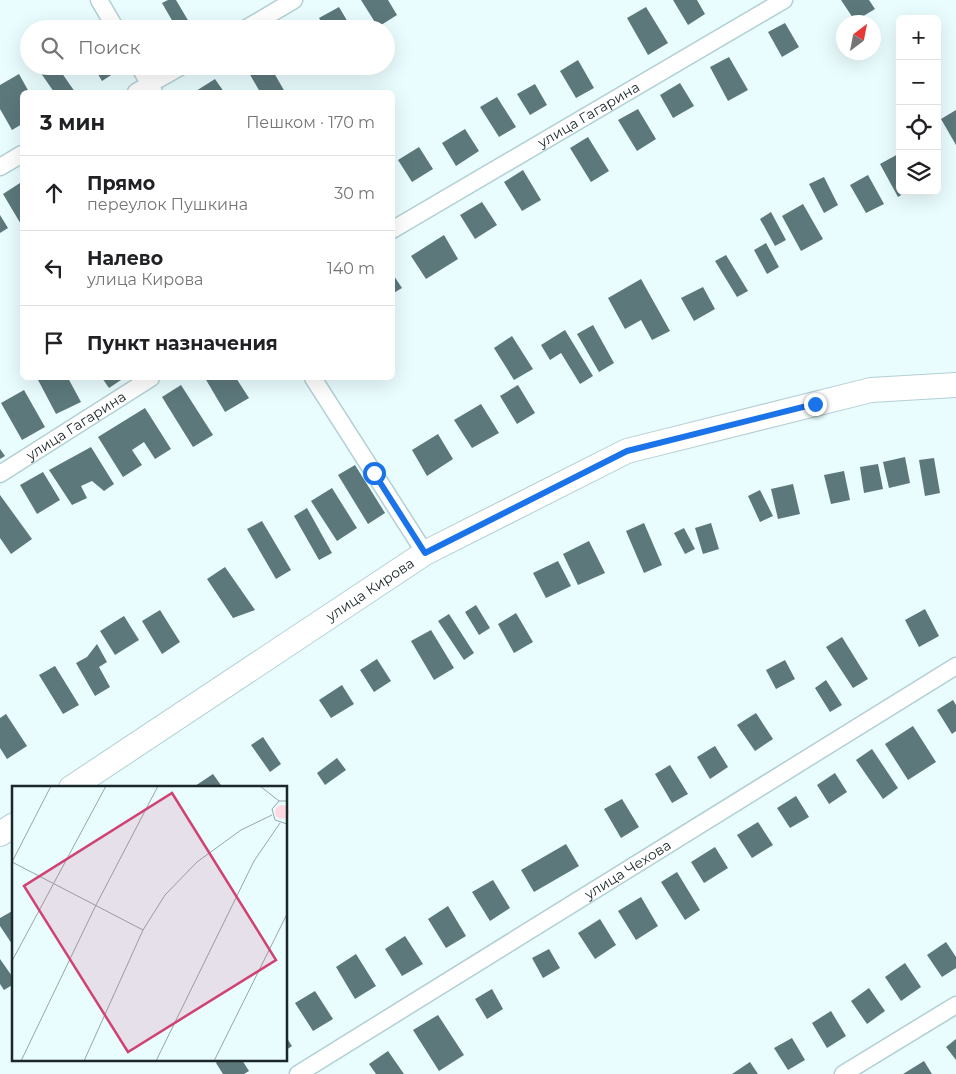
<!DOCTYPE html>
<html lang="ru">
<head>
<meta charset="utf-8">
<style>
  :root { --surface:#fff; --page:#f2f2f2; --text:#202124; --muted:#757577; --line:#e0e0e0 }
  body { margin:0; font-family:Montserrat,sans-serif; background:var(--page); color:var(--text) }
  .controls { position:absolute; right:15px; top:15px; display:grid; overflow:hidden; border-radius:8px; box-shadow:0 5px 20px #0002 }
  .controls button { width:45px; height:45px; display:grid; place-items:center; padding:0; border:0; border-bottom:1px solid var(--line); background:var(--surface); color:var(--text); font:25px sans-serif }
  .compass { position:absolute; left:836px; top:15px; width:45px; height:45px; border-radius:50%; background:var(--surface); box-shadow:0 5px 20px #0002; rotate:32deg }
  .stop { position:absolute; width:15px; height:15px; margin:-11px; border:4px solid #1a73e8; border-radius:50%; background:#fff }
  .stop.end { background:#1a73e8; border-color:#fff; box-shadow:0 1px 5px #0008 }
  .list { margin:0; padding:0; list-style:none }
  h2 { display:flex; justify-content:space-between; align-items:center; height:65px; margin:0; padding:0 20px; font-size:21px }
  h2 small { font-size:16px; font-weight:400; color:var(--muted) }
  .list li { display:grid; grid-template-columns:32px 1fr auto; gap:15px; align-items:center; box-sizing:border-box; height:75px; padding:0 20px; border-top:1px solid var(--line) }
  .list b { display:block; font-size:19px; white-space:nowrap }
  .list p { margin:0; font-size:16px; white-space:nowrap; color:var(--muted) }
  .list em { font-size:16px; font-style:normal; color:var(--muted) }
  .icon { flex:none; width:28px; height:28px; fill:none; stroke:currentColor; stroke-width:2; stroke-linecap:round; stroke-linejoin:round }
  .map { position:relative; flex:none; width:956px; height:1074px; overflow:hidden }
  .search { position:absolute; background:var(--surface); box-shadow:0 5px 20px #0002; left:20px; top:20px; width:375px; height:55px; display:flex; align-items:center; gap:12px; box-sizing:border-box; padding:0 18px; border-radius:28px; color:var(--muted); font-size:19px }
  .panel { position:absolute; background:var(--surface); box-shadow:0 5px 20px #0002; left:20px; top:90px; width:375px; height:290px; border-radius:8px }
  .map>svg:first-child { display:block }
  .building { fill:#5c787b }
  .lines { fill:none; stroke-linecap:round; stroke-linejoin:round }
  .street-casing { stroke:#b2d0d4; stroke-width:19 }
  .secondary-casing { stroke:#b2d0d4; stroke-width:26 }
  .street { stroke:#fff; stroke-width:16 }
  .secondary { stroke:#fff; stroke-width:24 }
  .route { stroke:#1a73e8; stroke-width:6 }
  .labels { text-anchor:middle; dominant-baseline:central; stroke-width:5; stroke-linejoin:round; paint-order:stroke }
  .street-label { font-size:14px; fill:#1b2729; stroke:#fff }
  .inset-road { fill:none; stroke:#97a7a9; stroke-width:1 }
  .view { fill:#cf4272; fill-opacity:0.15; stroke:#cf4272; stroke-width:2.5 }
  .inset-edge { fill:none; stroke:#1b2729; stroke-width:2.5 }
</style>
</head>
<body>
<div class="map">
<svg width="956" height="1074" viewBox="0 0 956 1074">
  <rect width="100%" height="100%" fill="#e9fcfe"/>
  <g class="building">
    <path d="M168 0H176L189 22 177 29 162 3Z"/>
    <path d="M361 0H388L397 15 378 27Z"/>
    <path d="M673 0H697L705 14 688 25Z"/>
    <path d="M841 0H869L875 9 855 21Z"/>
    <path d="M339 7 352 29H325L319 18Z"/>
    <path d="M646 7 668 43 648 55 627 18Z"/>
    <path d="M93 21 98 29H80Z"/>
    <path d="M785 23 799 47 782 57 768 32Z"/>
    <path d="M729 57 748 90 728 101 710 67Z"/>
    <path d="M578 60 594 88 576 98 560 71Z"/>
    <path d="M36 66H57L75 92H54Z"/>
    <path d="M93 66H121L122 68 102 81Z"/>
    <path d="M245 66H270L285 92H260Z"/>
    <path d="M19 74 29 92H22V124L12 130 0 109V85Z"/>
    <path d="M215 79 224 92H197L196 91Z"/>
    <path d="M680 83 694 106 673 118 660 95Z"/>
    <path d="M535 84 547 105 530 115 517 94Z"/>
    <path d="M497 97 516 127 499 137 480 107Z"/>
    <path d="M638 109 656 139 637 151 618 120Z"/>
    <path d="M956 110V145L941 119Z"/>
    <path d="M465 129 479 151 456 166 442 143Z"/>
    <path d="M588 137 609 171 591 182 570 148Z"/>
    <path d="M419 147 433 169 412 182 398 160Z"/>
    <path d="M900 153V191H908L898 197 880 164Z"/>
    <path d="M523 170 541 200 522 211 504 182Z"/>
    <path d="M868 175 884 204 866 213 850 185Z"/>
    <path d="M824 177 838 205 824 213 809 184Z"/>
    <path d="M20 183 22 186V226L3 194Z"/>
    <path d="M482 202 497 225 475 239 460 215Z"/>
    <path d="M803 204 823 239 801 251 782 216Z"/>
    <path d="M771 212 786 240 775 246 760 219Z"/>
    <path d="M0 215 8 228 0 233Z"/>
    <path d="M444 235 458 259 426 279 411 256Z"/>
    <path d="M766 243 779 267 767 274 754 250Z"/>
    <path d="M726 255 748 291 737 297 715 261Z"/>
    <path d="M392 273 402 288 392 294Z"/>
    <path d="M641 279 670 331 652 340 641 320 625 329 608 298Z"/>
    <path d="M703 287 715 309 694 321 681 298Z"/>
    <path d="M593 325 614 363 599 372 577 334Z"/>
    <path d="M565 330 593 376 580 384 561 353 550 360 541 345Z"/>
    <path d="M512 336 533 369 514 380 494 348Z"/>
    <path d="M37 378H68L81 402 56 414Z"/>
    <path d="M102 378H124L109 388Z"/>
    <path d="M205 378H236L249 398 225 412Z"/>
    <path d="M181 385 213 435 193 447 162 397Z"/>
    <path d="M518 385 535 413 517 424 500 396Z"/>
    <path d="M24 390 45 427 22 440 1 403Z"/>
    <path d="M481 404 499 433 472 448 454 420Z"/>
    <path d="M145 408 171 449 155 459 144 442 132 450 142 465 123 477 98 437Z"/>
    <path d="M438 434 453 459 427 476 412 450Z"/>
    <path d="M91 447 114 484 104 491 92 481 81 486 87 498 72 505 49 470Z"/>
    <path d="M0 449 5 456 0 459Z"/>
    <path d="M905 457 910 483 889 488 883 462Z"/>
    <path d="M934 458 940 493 925 496 919 460Z"/>
    <path d="M878 464 883 489 864 493 860 467Z"/>
    <path d="M355 465 385 513 368 524 338 475Z"/>
    <path d="M844 471 850 500 831 504 824 475Z"/>
    <path d="M43 472 60 500 37 514 20 485Z"/>
    <path d="M793 484 800 514 778 519 771 489Z"/>
    <path d="M332 488 357 528 337 541 311 501Z"/>
    <path d="M760 490 773 516 760 522 748 496Z"/>
    <path d="M0 495 32 539 11 554 0 538Z"/>
    <path d="M307 508 332 553 319 560 294 516Z"/>
    <path d="M262 521 291 570 276 579 247 529Z"/>
    <path d="M644 523 662 565 644 573 626 531Z"/>
    <path d="M711 523 719 549 703 554 695 528Z"/>
    <path d="M684 528 695 549 685 554 674 533Z"/>
    <path d="M589 541 605 573 578 585 563 554Z"/>
    <path d="M558 561 571 586 546 598 533 573Z"/>
    <path d="M225 567 255 610 233 618 207 579Z"/>
    <path d="M476 605 490 628 479 635 465 612Z"/>
    <path d="M925 609 939 636 919 647 905 620Z"/>
    <path d="M160 610 180 642 162 654 142 621Z"/>
    <path d="M516 613 533 642 514 653 498 624Z"/>
    <path d="M449 614 474 653 464 660 438 621Z"/>
    <path d="M124 616 139 640 115 655 100 631Z"/>
    <path d="M431 630 454 668 434 680 411 641Z"/>
    <path d="M842 637 868 679 853 688 826 647Z"/>
    <path d="M97 644 107 662 99 667 110 687 95 696 76 663 87 657Z"/>
    <path d="M377 659 391 681 374 692 360 670Z"/>
    <path d="M785 660 795 679 776 689 766 670Z"/>
    <path d="M55 666 79 705 63 714 39 675Z"/>
    <path d="M826 680 842 705 830 712 815 688Z"/>
    <path d="M342 685 354 704 331 718 319 700Z"/>
    <path d="M953 700 956 705V731L952 734 937 710Z"/>
    <path d="M756 713 773 739 755 751 737 725Z"/>
    <path d="M6 714 27 746 7 759 0 748V718Z"/>
    <path d="M913 726 936 762 908 780 885 744Z"/>
    <path d="M263 737 281 764 270 772 251 745Z"/>
    <path d="M715 746 728 767 710 779 697 757Z"/>
    <path d="M872 749 898 788 883 799 856 760Z"/>
    <path d="M337 758 346 770 325 785 317 773Z"/>
    <path d="M670 765 688 794 672 803 655 774Z"/>
    <path d="M835 773 847 792 829 804 817 785Z"/>
    <path d="M213 774 223 788H192Z"/>
    <path d="M796 796 809 817 790 828 777 808Z"/>
    <path d="M622 799 639 827 621 838 604 809Z"/>
    <path d="M758 822 773 845 752 858 737 835Z"/>
    <path d="M566 844 579 866 534 892 521 870Z"/>
    <path d="M715 847 728 868 704 883 691 862Z"/>
    <path d="M677 872 700 910 685 920 661 882Z"/>
    <path d="M493 880 510 908 490 921 472 892Z"/>
    <path d="M641 897 658 926 636 940 618 911Z"/>
    <path d="M448 906 466 936 446 948 428 919Z"/>
    <path d="M14 910V947L0 926V918Z"/>
    <path d="M600 919 616 945 595 959 578 933Z"/>
    <path d="M405 936 423 964 402 976 385 949Z"/>
    <path d="M946 942 956 957V968L942 977 927 955Z"/>
    <path d="M549 949 560 968 543 978 532 958Z"/>
    <path d="M356 954 376 986 355 999 336 967Z"/>
    <path d="M0 959 14 979V984L4 990 0 984Z"/>
    <path d="M905 963 921 987 901 1001 885 977Z"/>
    <path d="M869 988 885 1011 867 1024 851 1001Z"/>
    <path d="M492 989 503 1009 487 1019 475 999Z"/>
    <path d="M315 991 333 1019 313 1031 295 1003Z"/>
    <path d="M831 1011 846 1036 827 1048 812 1023Z"/>
    <path d="M438 1015 464 1055 439 1071 413 1030Z"/>
    <path d="M286 1037 292 1046 286 1050Z"/>
    <path d="M792 1038 805 1060 788 1070 774 1048Z"/>
    <path d="M956 1039V1060L946 1047Z"/>
    <path d="M388 1051 404 1074H376L369 1064Z"/>
    <path d="M219 1060H242L249 1071 244 1074H223L216 1063Z"/>
    <path d="M924 1061 932 1074H903Z"/>
    <path d="M750 1062 758 1074H732Z"/>
  </g>
  <g class="lines">
    <g class="street-casing">
      <g id="street">
        <path d="M99 0 116 29"/>
        <path d="M245 29 294 0"/>
        <path d="M139 66 154 92"/>
        <path d="M136 92 182 66"/>
        <path d="M0 167 22 154"/>
        <path id="s1" d="M392 230 784 0"/>
        <path d="M313 378 425 553"/>
        <path id="s2" d="M0 474 151 378"/>
        <path id="s3" d="M298 1074 956 666"/>
        <path d="M843 1074 956 1005"/>
      </g>
    </g>
    <g class="secondary-casing">
      <g id="secondary">
        <path id="s4" d="M71 788 425 553 627 451 871 390 956 385"/>
        <path d="M0 834 14 825"/>
      </g>
    </g>
    <use href="#street" class="street"/>
    <use href="#secondary" class="secondary"/>
  </g>
  <g class="lines">
    <path class="route" d="M374 473 425 553 627 451 815 404"/>
  </g>
  <g class="labels">
    <g class="street-label">
      <text stroke="none"><textPath href="#s1" startOffset="228">улица Гагарина</textPath></text>
      <text stroke="none"><textPath href="#s2" startOffset="90">улица Гагарина</textPath></text>
      <text stroke="none"><textPath href="#s4" startOffset="359">улица Кирова</textPath></text>
      <text stroke="none"><textPath href="#s3" startOffset="388">улица Чехова</textPath></text>
    </g>
  </g>
  <g transform="translate(12 786)">
    <rect width="275" height="275" fill="#e9fcfe"/>
    <path d="M263 26a7 7 0 1 1 14 0a7 7 0 1 1-14 0Z" fill="#ffd9e1"/>
    <path class="inset-road" d="M248 0 267 15M275 15H267L260 23 263 34 275 38M0 76 131 144M0 76 39 0M0 175 94 0M9 275 83 121 146 0M72 275 131 144 153 109 185 76 229 44 260 29M144 275 242 75 268 37M202 275 275 128"/>
    <path class="view" d="M160 7 264 174 116 266 12 100Z"/>
    <rect width="275" height="275" class="inset-edge"/>
  </g>
</svg>
<div class="controls">
<button>+</button>
<button>−</button>
<button><svg class="icon" aria-label="locate" viewBox="0 0 24 24"><circle cx="12" cy="12" r="6"/><path d="M12 2v4M12 18v4M2 12h4M18 12h4"/></svg></button>
<button><svg class="icon" aria-label="layers" viewBox="0 0 24 24"><path d="M12 4l9 5-9 5-9-5zM3 14l9 5 9-5"/></svg></button>
</div>
<svg class="compass" viewBox="-18 -18 36 36"><path d="M0-13l5 13h-10z" fill="#e53935"/><path d="M0 13l5-13h-10z" fill="#757577"/></svg>
<div class="stop" style="left:374px;top:473px"></div>
<div class="stop end" style="left:815px;top:404px"></div>
<div class="search"><svg class="icon" aria-label="search" viewBox="0 0 24 24"><circle cx="10" cy="10" r="6"/><path d="M15 15l6 6"/></svg>Поиск</div>
<section class="panel">
<h2>3 мин<small>Пешком · 170 m</small></h2>
<ul class="list">
<li><svg class="icon" aria-label="ahead" viewBox="0 0 24 24"><path d="M12 20V5M6 11l6-6 6 6"/></svg><div><b>Прямо</b><p>переулок Пушкина</p></div><em>30 m</em></li>
<li><svg class="icon" aria-label="left" viewBox="0 0 24 24"><path d="M17 20v-9H6M10 6l-5 5 5 5"/></svg><div><b>Налево</b><p>улица Кирова</p></div><em>140 m</em></li>
<li><svg class="icon" aria-label="arrive" viewBox="0 0 24 24"><path d="M6 21V4h12l-3 4 3 4H6"/></svg><div><b>Пункт назначения</b></div></li>
</ul>
</section>
</div>
</body>
</html>
